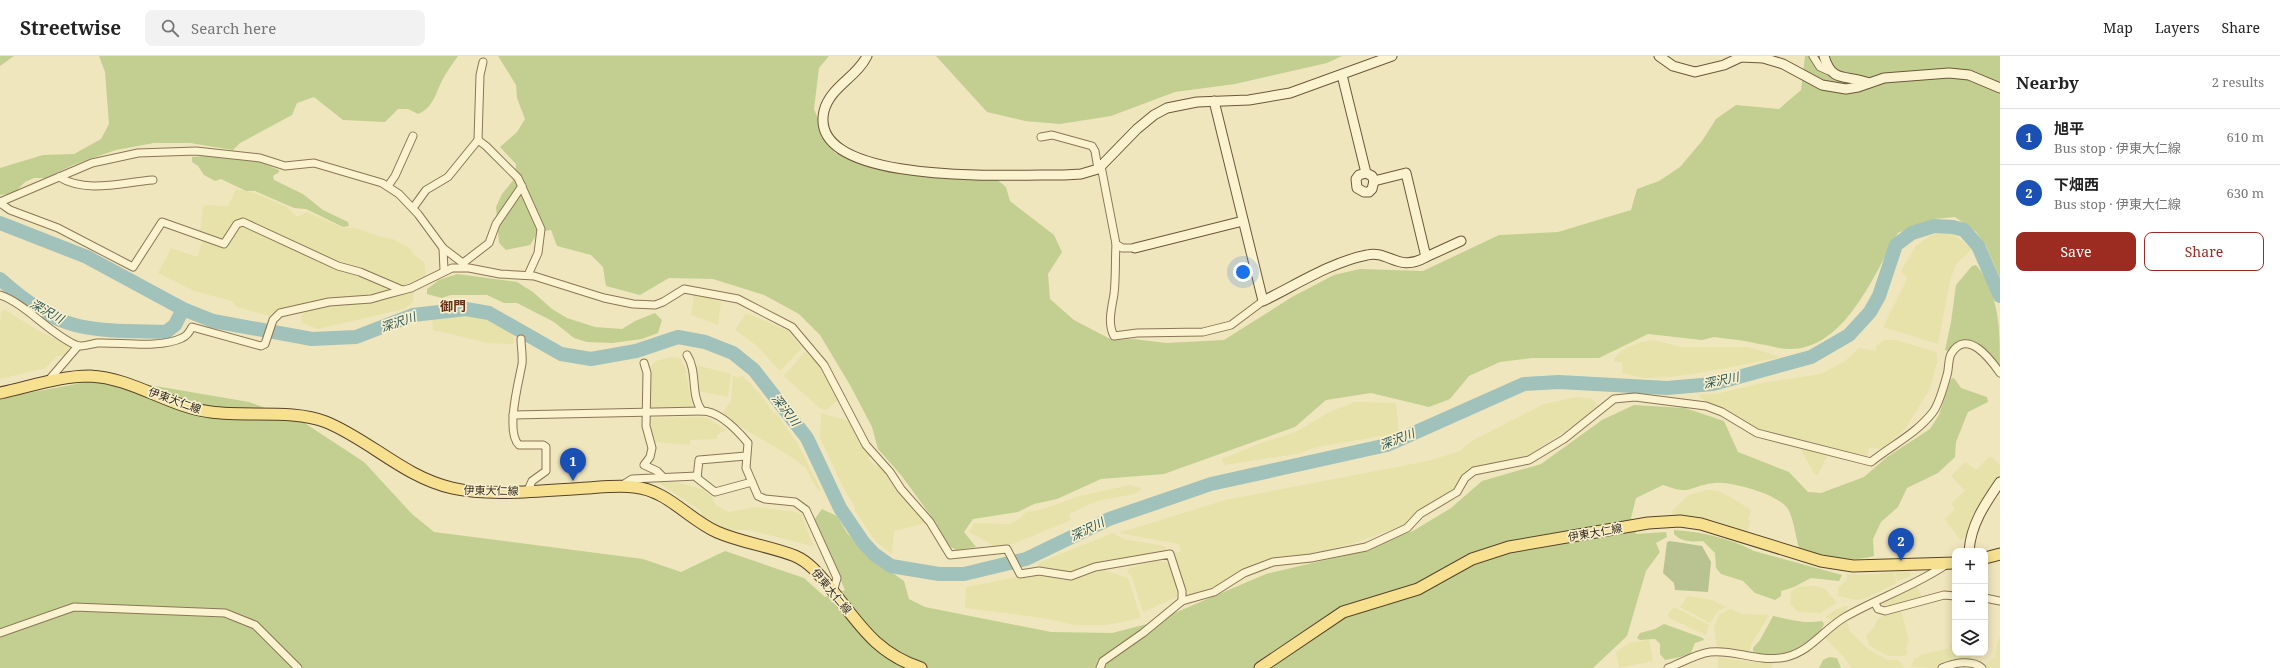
<!DOCTYPE html>
<html lang="en">
<head>
<meta charset="utf-8">
<style>
  :root { --surface:#fff; --page:#f2f2f2; --text:#222; --muted:#767676; --line:#e0e0e0; --accent:#9c2c21 }
  body { margin:0; font-family:"Noto Serif","Noto Sans JP",serif; background:var(--page); color:var(--text) }
  .controls { position:absolute; right:12px; bottom:12px; display:grid; overflow:hidden; border-radius:8px; box-shadow:0 2px 10px #0003 }
  .controls button { width:36px; height:36px; display:grid; place-items:center; padding:0; border:0; border-bottom:1px solid var(--line); background:var(--surface); color:var(--text); font:20px sans-serif }
  .you { position:absolute; left:1243px; top:216px; width:14px; height:14px; margin:-10px; border:3px solid #fff; border-radius:50%; background:#1a73e8; box-shadow:0 0 0 6px #1a73e833 }
  .badge { display:grid; place-items:center; width:26px; height:26px; border-radius:50%; background:var(--accent); color:#fff; font-size:13px; font-weight:700 }
  .pin { position:absolute; translate:-50% -33px; filter:drop-shadow(0 1px 2px #0008) }
  .pin::after { content:''; position:absolute; top:21px; width:14px; height:12px; background:inherit; clip-path:polygon(0 0,100% 0,50% 100%) }
  .list { margin:0; padding:0; list-style:none }
  h2 { display:flex; justify-content:space-between; align-items:center; height:52px; margin:0; padding:0 16px; font-size:17px }
  h2 small { font-size:13px; font-weight:400; color:var(--muted) }
  .list li { display:grid; grid-template-columns:26px 1fr auto; gap:12px; align-items:center; box-sizing:border-box; height:56px; padding:0 16px; border-top:1px solid var(--line) }
  .list b { display:block; font-size:15px; white-space:nowrap }
  .list p { margin:0; font-size:13px; white-space:nowrap; color:var(--muted) }
  .list em { font-size:13px; font-style:normal; color:var(--muted) }
  .actions { display:flex; gap:8px; padding:12px 16px }
  .actions a { flex:1; padding:9px 0; border:1px solid var(--accent); border-radius:8px; text-align:center; font-size:14px; color:var(--accent) }
  .actions .main { background:var(--accent); color:#fff }
  .icon { flex:none; width:22px; height:22px; fill:none; stroke:currentColor; stroke-width:2; stroke-linecap:round; stroke-linejoin:round }
  .map { position:relative; flex:none; width:2000px; height:612px; overflow:hidden }
  header { display:flex; align-items:center; gap:24px; box-sizing:border-box; height:56px; padding:0 20px; background:var(--surface); border-bottom:1px solid var(--line) }
  header strong { font-size:19px }
  nav { display:flex; gap:22px; margin-inline-start:auto; font-size:14px }
  .search { width:280px; height:36px; background:var(--page); display:flex; align-items:center; gap:10px; box-sizing:border-box; padding:0 14px; border-radius:8px; color:var(--muted); font-size:15px }
  main { display:flex }
  aside { flex:1; background:var(--surface) }
  .map>svg:first-child { display:block }
  .farmland { fill:#e6e2aa }
  .green { fill:#c2cf91 }
  .cemetery { fill:#b8c391 }
  .lines { fill:none; stroke-linecap:round; stroke-linejoin:round }
  .river { stroke:#a1c1bb; stroke-width:14 }
  .street-casing { stroke:#897655; stroke-width:9 }
  .secondary-casing { stroke:#6b5739; stroke-width:11 }
  .primary-casing { stroke:#56432a; stroke-width:13 }
  .street { stroke:#fbf2d0; stroke-width:7 }
  .secondary { stroke:#fbf2d0; stroke-width:9 }
  .primary { stroke:#f7e191; stroke-width:11 }
  .labels { text-anchor:middle; dominant-baseline:central; stroke-width:3.5; stroke-linejoin:round; paint-order:stroke }
  .street-label { font-size:11px; fill:#372b1b; stroke:#f7efcd }
  .water-label { font-size:12px; font-style:italic; fill:#295758; stroke:#f7efcd }
  .quarter-label { font-size:13px; font-weight:bold; fill:#673018; stroke:#f7efcd }
</style>
</head>
<body>
<header>
<strong>Streetwise</strong>
<div class="search"><svg class="icon" aria-label="search" viewBox="0 0 24 24"><circle cx="10" cy="10" r="6"/><path d="M15 15l6 6"/></svg>Search here</div>
<nav><a>Map</a><a>Layers</a><a>Share</a></nav>
</header>
<main>
<div class="map">
<svg width="2000" height="612" viewBox="0 0 2000 612">
  <rect width="100%" height="100%" fill="#f0e6bd"/>
  <g class="farmland">
    <path d="M236 133 255 137 287 151 297 161 307 156 343 172H356L381 181 393 183 410 192 414 199 424 206 426 220 399 231 362 212 335 204 245 163 235 164 222 183 200 176 203 151 205 149 228 150Z"/>
    <path d="M242 169 342 215 358 219 388 232V235L373 239 337 241 308 246 279 254 270 260 237 251 232 245 194 235 158 217 171 192 197 201 203 185 221 190 236 173Z"/>
    <path d="M1944 175 1951 176 1972 193 1956 208 1950 225 1938 288 1883 271 1906 225 1907 222 1901 215 1916 190 1930 180Z"/>
    <path d="M414 233 413 246 404 253 318 273 302 267 301 259 310 254 328 249 376 245Z"/>
    <path d="M694 238 721 246 718 269 691 259Z"/>
    <path d="M5 254 37 274 68 289 69 291 65 299 57 300 45 312 0 323V268L1 256Z"/>
    <path d="M466 255 468 258 493 261 514 278 513 288 488 287 433 274 432 263 440 258Z"/>
    <path d="M746 257 788 275 802 292 780 315 756 289 735 274Z"/>
    <path d="M1653 284 1681 291H1748L1781 301 1700 317 1670 321 1643 322 1622 317V306H1614V303L1621 295 1641 286Z"/>
    <path d="M1884 284H1895L1933 295 1937 298V306L1930 333 1905 373 1882 393 1869 392 1867 402 1765 376 1742 365 1699 341 1701 338H1716L1762 327 1821 318 1845 305 1859 292 1876 295V290Z"/>
    <path d="M805 296 818 308 838 344 826 354 821 353 784 320Z"/>
    <path d="M671 301 680 302 685 311 692 351 650 353V311L656 305Z"/>
    <path d="M700 310 731 318 728 341 699 335 697 311Z"/>
    <path d="M733 320 738 322 743 320 761 339 774 358 776 357 798 388 821 434 818 435 806 412 787 398 721 359 731 345Z"/>
    <path d="M1576 341 1593 343 1599 352 1525 402 1473 413 1456 435 1405 469 1357 486 1305 500 1258 507 1218 529 1187 540 1185 539 1173 498 1181 495 1179 488 1119 477 1225 444 1428 405 1460 395 1473 384 1544 348Z"/>
    <path d="M1355 346 1396 347 1399 377 1317 391 1297 398 1224 409 1222 403 1261 387 1293 377 1332 355Z"/>
    <path d="M821 357 849 365 872 399 868 402 876 411 880 408 896 433 926 467 894 475 892 498 876 486 854 453 855 451 844 433 820 382Z"/>
    <path d="M702 361 710 363 726 374 717 379V383L690 384V389L655 386 649 374 650 362Z"/>
    <path d="M1802 392 1827 400 1818 419 1814 417 1801 394Z"/>
    <path d="M1990 400 2000 409V419L1974 456 1965 482 1960 484 1945 463 1955 453 1951 448 1965 435 1951 420 1965 406 1976 414Z"/>
    <path d="M660 426H675L702 433 712 441 716 449 728 456 756 451 796 456 801 458 813 488 812 490 749 474H728L701 459V455L659 427Z"/>
    <path d="M1130 429 1141 432V434L1134 438 1097 445 1069 458 1071 464 1008 490 994 491 988 486 969 476 974 467 1009 468 1018 464 1026 456 1040 454 1080 440Z"/>
    <path d="M1707 434 1718 435 1732 442 1751 454 1748 464 1751 465 1747 477 1713 464 1673 458 1672 455 1689 439Z"/>
    <path d="M1113 477 1123 483 1165 490 1167 495 1072 517 1041 513 1038 507Z"/>
    <path d="M1157 505 1166 506 1169 509 1176 530 1177 541 1143 556 1131 519 1127 518 1129 512Z"/>
    <path d="M1102 514 1128 522 1141 562 1107 569H1075L1043 562 965 552 966 531 1027 519 1075 523Z"/>
    <path d="M1909 514 1911 520 1898 525 1895 516Z"/>
    <path d="M1894 516 1897 527 1866 542 1857 544 1838 540V532L1847 524V518L1864 519Z"/>
    <path d="M1816 530 1825 533 1837 547 1820 557 1799 556 1790 548 1791 535 1798 531Z"/>
    <path d="M1917 531 1923 543 1885 553 1884 552 1883 548Z"/>
    <path d="M1688 540 1712 544 1726 551 1718 555 1710 567 1680 551Z"/>
    <path d="M1845 550H1848L1846 557 1835 564 1826 562V560L1835 554Z"/>
    <path d="M1674 551 1709 569 1706 579 1669 562 1668 558Z"/>
    <path d="M1730 553 1743 558 1769 559 1752 587 1749 597 1717 592 1714 572 1719 559Z"/>
    <path d="M1898 555H1901L1909 585 1906 590 1908 598 1904 600H1888L1870 590 1866 580 1874 571 1878 562Z"/>
    <path d="M1846 566 1848 567 1849 574 1868 593 1888 604H1898L1905 612H1851L1843 600 1825 582Z"/>
    <path d="M2000 581V612H1985L1984 610 1995 601 1997 587Z"/>
    <path d="M1649 584 1653 605 1619 612 1616 596 1629 587Z"/>
    <path d="M1951 587 1955 588V597H1972L1970 606 1954 605 1949 590Z"/>
    <path d="M1946 593 1950 594 1953 606 1937 612 1911 611 1914 603 1924 598Z"/>
    <path d="M1718 601 1751 606H1773L1771 612H1718Z"/>
  </g>
  <g class="green">
    <path d="M0 0H14L0 10Z"/>
    <path d="M99 0H458C453 7 448 14 444 21 436 35 434 52 418 58L408 53H398L385 66 343 64 314 41 297 47 292 59 240 87 233 94 190 87H154L116 94 73 109 46 122H34L25 126 14 137 0 139V112L43 99 74 98 101 83 109 68 105 16Z"/>
    <path d="M498 0H829L819 12 814 53 828 87 835 97 882 110 985 114 1006 131 1010 145 1054 179 1062 196 1048 218 1050 243 1074 264 1112 284 1134 283 1166 287 1224 284 1292 241 1334 219 1360 213 1423 215 1499 179 1558 176 1631 154 1637 133 1659 125 1680 111 1702 85 1716 63 1736 49 1779 53 1801 34 1805 0H2000V222L1986 190 1976 176 1955 161 1933 163 1898 177C1874 218 1845 294 1789 293 1779 293 1768 289 1759 288 1744 284 1729 283 1714 281L1702 284 1648 278 1599 302H1532L1500 306 1469 320 1450 343 1429 351 1371 337 1326 344 1295 371 1164 418 1101 423 1057 443 1034 448 1018 456 973 463 964 476 976 491 956 494 949 490 936 467 901 419 878 393 872 371 850 329 820 279 799 258 764 239 713 223 669 222 640 239 606 230 603 211 591 199 557 190 551 174 538 176 530 189 506 194 499 187 496 151 502 138 515 122 516 108 500 91 517 76 525 63 517 42 516 29Z"/>
    <path d="M936 0H1342L1327 7 1235 28 1175 36 1111 60 1060 68 1025 65 987 56Z"/>
    <path d="M206 100 260 106 279 114V116L273 120 274 124 303 138 323 154 348 166 349 170 343 171 306 153 294 152 255 135H246L221 123 215 125 204 119 198 110 192 106V101Z"/>
    <path d="M1976 209C2000 238 2000 275 2000 312 1990 297 1983 288 1965 285L1948 295 1945 294 1951 266 1956 229 1972 210Z"/>
    <path d="M457 218 517 226 533 236 552 253 567 262 595 271 622 273 635 265 655 257 662 264 658 277 642 283 612 287 587 286 574 282 554 266 517 247H504L487 239H451L442 242 427 238V233L439 224Z"/>
    <path d="M109 322 249 346 303 366 364 406 412 458 434 476 643 503 681 516 725 495 804 522 825 541 845 534 814 464 822 453 837 460 847 477 873 503 904 525 909 543 925 551 1051 576 1112 577 1151 567 1266 518 1347 499 1413 475 1451 452 1482 425 1541 408 1602 364 1634 349 1685 352 1724 365 1738 396 1789 416 1808 436 1821 437 1864 421 1887 401 1930 373 1939 359 1951 323 1954 322 1961 332 1987 341 1988 346 1968 356 1956 386 1955 401 1938 417 1907 432 1898 451 1881 466 1873 483 1874 500C1849 507 1824 501 1799 492 1796 482 1793 461 1788 453 1778 438 1731 425 1714 427 1688 430 1693 440 1663 429L1636 442 1631 462 1636 478 1666 476 1667 481 1656 487 1660 496 1646 515 1627 580 1593 612H0V342Z"/>
    <path d="M1674 474C1702 476 1730 482 1754 495L1842 519 1839 525 1811 522 1794 531 1781 535V540L1775 544 1755 537 1743 525 1721 518 1716 512 1715 497 1703 485C1693 486 1681 486 1674 478Z"/>
    <path d="M1773 560C1793 564 1802 568 1822 565L1824 568C1818 584 1788 602 1771 601 1765 600 1759 598 1753 595V592L1760 584Z"/>
    <path d="M1664 568 1703 582 1704 584 1695 587 1690 599 1665 604 1660 598V588L1655 583 1640 584 1637 582 1640 577 1655 573Z"/>
    <path d="M1829 601 1837 602 1841 612H1819L1823 604Z"/>
  </g>
  <path class="cemetery" d="M1670 485 1702 490 1711 506 1708 536 1675 534 1674 527 1663 517 1667 486Z"/>
  <g class="lines">
    <g class="river">
      <path d="M0 167 87 201 183 253 213 265 312 283 356 281 413 259 466 253 489 257 561 298 591 303 636 295 678 281 705 286 733 297 754 314 807 382 840 452 863 486 874 498 891 510 939 518H964L1026 503 1109 463 1211 428 1387 389 1524 328 1559 326 1667 332 1713 328 1811 301 1849 279 1870 256 1879 240 1896 189 1912 177 1934 170 1953 171 1964 174 1978 190 2000 240"/>
      <path d="M0 223C21 242 47 262 75 269 102 276 138 275 166 276L175 269 183 253"/>
    </g>
    <g class="street-casing">
      <g id="street">
        <path d="M1813 0 1820 11 1829 15"/>
        <path d="M1041 81 1052 79 1092 90 1095 95 1098 113"/>
        <path d="M478 84 486 90 518 122 541 173 538 197 528 219"/>
        <path d="M1101 110 1116 188 1122 192H1135"/>
        <path d="M59 121C87 138 123 126 153 124"/>
        <path d="M388 130 395 120 413 80"/>
        <path d="M0 146 92 107 138 97 196 95 260 102 285 110 314 107 382 127 399 138 418 158 443 192 444 214"/>
        <path d="M0 147 10 154 58 172 133 211 162 166 224 188 237 168 243 166 338 210 360 216 402 234"/>
        <path d="M413 152 426 134 448 121 478 84 480 19 483 6"/>
        <path d="M1116 188C1115 204 1116 221 1114 238 1112 251 1107 267 1114 280L1137 277 1203 276 1231 269 1263 245"/>
        <path d="M443 192 464 208 465 211"/>
        <path d="M463 207 489 187 496 168 522 130"/>
        <path d="M0 239C25 247 50 278 76 289 82 292 91 288 97 287 122 286 159 293 182 282 187 280 190 275 192 271L261 290 265 288 273 264 280 257 329 246 371 243 385 239 411 232 452 212H469L500 218 534 220 604 242 633 248 655 249 663 246 684 233 738 243 792 271 824 309 866 389 890 416 901 433 930 466 950 499 1007 493 1020 518 1039 515 1071 520 1095 511 1170 498 1182 535V545"/>
        <path d="M521 283C521 291 523 300 522 308 519 325 505 376 519 389H543L546 391V415L532 425 528 434"/>
        <path d="M687 299C698 316 690 339 702 355"/>
        <path d="M644 307 647 317 646 370 652 392 650 401 644 409 657 415 663 421"/>
        <path d="M48 325 78 290"/>
        <path d="M513 359 702 355C719 355 738 375 748 387L746 412 758 440 765 443 795 446 806 454 837 522 833 536"/>
        <path d="M746 400 699 404 697 422 715 436 752 426"/>
        <path d="M621 430 632 423 697 420"/>
        <path d="M1985 542 2000 545"/>
        <path d="M1875 547 1878 553 1885 555 1944 539 1955 540"/>
        <path d="M0 577 74 551 225 557 255 569 298 612"/>
        <path d="M1100 612 1103 605 1143 577 1182 545 1214 536 1244 517 1273 506 1311 502 1366 491 1407 472 1420 458 1457 436 1465 422 1474 415 1529 404 1564 383 1614 343 1635 341 1706 350 1722 356 1757 377 1871 406C1892 389 1916 378 1933 356 1939 348 1944 330 1947 319 1949 313 1948 304 1951 298 1967 271 1991 304 2000 317"/>
        <path d="M1668 612C1681 607 1696 598 1710 596 1735 593 1758 607 1786 601 1811 595 1823 574 1845 561 1878 542 1915 530 1947 508"/>
        <path d="M1942 612C1954 607 1972 603 1982 612"/>
      </g>
    </g>
    <g class="secondary-casing">
      <g id="secondary">
        <path d="M867 0C857 21 830 31 824 55 806 132 1021 118 1064 119L1081 118 1098 113 1137 73 1154 59 1167 52 1197 46 1249 44 1290 37 1392 0"/>
        <path d="M1659 0 1673 10 1695 16 1724 9 1741 1 1763 2 1783 8 1822 29 1846 33 1858 31 1884 22 1949 17 1969 19 2000 32"/>
        <path d="M1824 0C1832 28 1846 18 1869 27"/>
        <path d="M1214 45 1263 245C1296 229 1331 206 1367 199 1389 194 1398 217 1426 201L1406 117 1374 125 1372 120 1366 117 1342 19"/>
        <path d="M1366 117 1359 119 1356 123 1357 132 1364 136H1369L1372 133 1374 125"/>
        <path d="M1135 192 1243 165"/>
        <path d="M1426 201 1461 185"/>
        <path d="M1969 495C1971 468 1985 448 2000 426"/>
      </g>
    </g>
    <g class="primary-casing">
      <g id="primary">
        <path d="M0 337C29 331 59 320 90 320 133 322 169 351 211 356 247 361 293 353 326 366 370 384 404 421 452 432 491 441 547 434 588 432 603 431 619 429 634 431 667 434 688 463 717 476 742 487 770 490 795 500 811 507 821 521 832 534 860 569 876 597 921 612"/>
        <path d="M1985 502 2000 498"/>
        <path d="M1260 612 1343 556 1418 533 1472 503 1509 491 1648 467 1680 465 1701 468 1821 505 1853 510 1955 507"/>
      </g>
    </g>
    <use href="#street" class="street"/>
    <use href="#secondary" class="secondary"/>
    <use href="#primary" class="primary"/>
  </g>
  <g class="labels">
    <g class="street-label">
      <text transform="translate(175 344) rotate(20)">伊東大仁線</text>
      <text transform="translate(491 434) rotate(1)">伊東大仁線</text>
      <text transform="translate(1595 476) rotate(-10)">伊東大仁線</text>
      <text transform="translate(832 535) rotate(50)">伊東大仁線</text>
    </g>
    <g class="water-label">
      <text transform="translate(47 255) rotate(29)">深沢川</text>
      <text transform="translate(398 266) rotate(-19)">深沢川</text>
      <text transform="translate(1721 324) rotate(-12)">深沢川</text>
      <text transform="translate(786 354) rotate(52)">深沢川</text>
      <text transform="translate(1397 383) rotate(-21)">深沢川</text>
      <text transform="translate(1087 473) rotate(-26)">深沢川</text>
    </g>
    <g class="quarter-label">
      <text x="453" y="250">御門</text>
    </g>
  </g>
</svg>
<div class="controls">
<button>+</button>
<button>−</button>
<button><svg class="icon" aria-label="layers" viewBox="0 0 24 24"><path d="M12 4l9 5-9 5-9-5zM3 14l9 5 9-5"/></svg></button>
</div>
<div class="you"></div>
<div class="pin badge" style="left:573px;top:425px;background:#1a4fb4">1</div>
<div class="pin badge" style="left:1901px;top:505px;background:#1a4fb4">2</div>
</div>
<aside>
<h2>Nearby<small>2 results</small></h2>
<ul class="list">
<li><span class="badge" style="background:#1a4fb4">1</span><div><b>旭平</b><p>Bus stop · 伊東大仁線</p></div><em>610 m</em></li>
<li><span class="badge" style="background:#1a4fb4">2</span><div><b>下畑西</b><p>Bus stop · 伊東大仁線</p></div><em>630 m</em></li>
</ul>
<div class="actions"><a class="main">Save</a><a>Share</a></div>
</aside>
</main>
</body>
</html>
